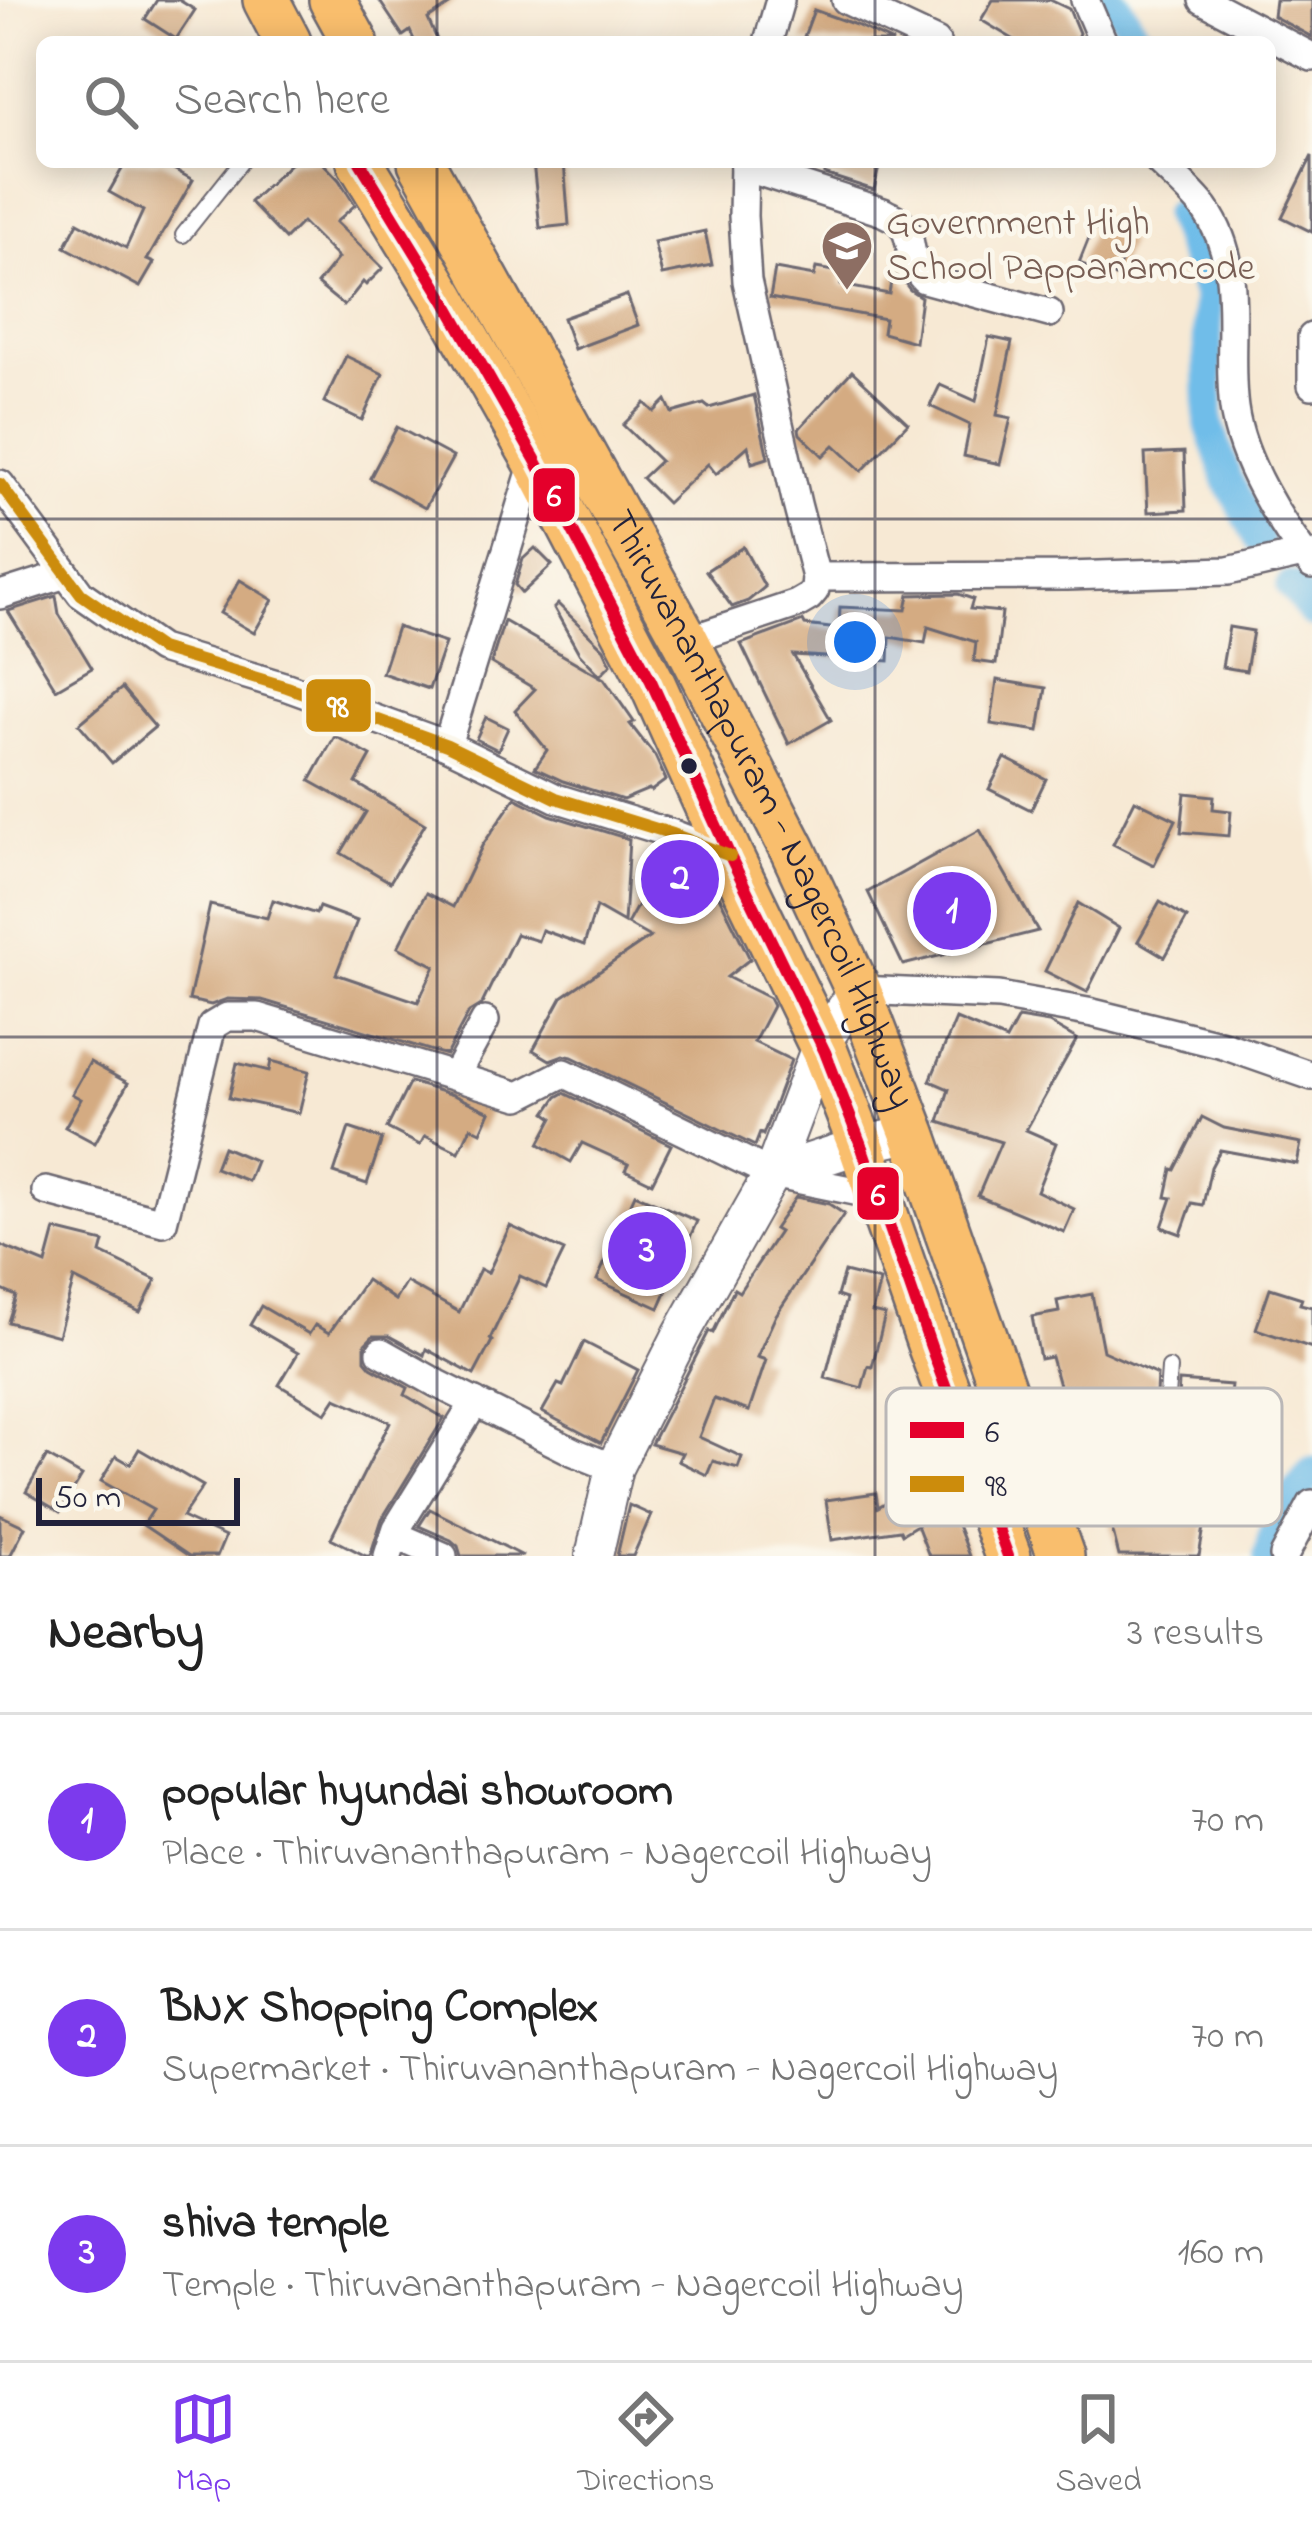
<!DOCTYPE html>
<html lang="en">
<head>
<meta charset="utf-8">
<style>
  :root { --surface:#fff; --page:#f2f2f2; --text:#222; --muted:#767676; --line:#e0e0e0; --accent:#7c3aed }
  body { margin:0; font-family:"Indie Flower",sans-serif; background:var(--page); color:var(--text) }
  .scale { position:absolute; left:36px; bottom:30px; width:204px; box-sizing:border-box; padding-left:12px; border:6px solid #22223b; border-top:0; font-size:33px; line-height:42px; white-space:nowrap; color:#22223b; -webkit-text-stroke:9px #fbf7ec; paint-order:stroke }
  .you { position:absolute; left:855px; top:642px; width:42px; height:42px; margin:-30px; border:9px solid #fff; border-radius:50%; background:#1a73e8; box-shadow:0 0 0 18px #1a73e833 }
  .badge { display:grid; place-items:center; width:78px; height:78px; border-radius:50%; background:var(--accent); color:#fff; font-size:39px; font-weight:700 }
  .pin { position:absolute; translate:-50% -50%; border:6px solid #fff; box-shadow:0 3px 12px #0006 }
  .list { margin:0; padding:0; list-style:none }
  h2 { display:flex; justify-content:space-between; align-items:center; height:156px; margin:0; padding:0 48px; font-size:51px }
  h2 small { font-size:39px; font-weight:400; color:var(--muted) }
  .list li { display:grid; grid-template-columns:78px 1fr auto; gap:36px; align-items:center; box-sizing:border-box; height:216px; padding:0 48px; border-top:3px solid var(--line) }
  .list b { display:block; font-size:45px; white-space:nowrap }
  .list p { margin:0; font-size:39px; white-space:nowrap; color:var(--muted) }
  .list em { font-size:39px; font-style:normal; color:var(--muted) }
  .icon { flex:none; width:66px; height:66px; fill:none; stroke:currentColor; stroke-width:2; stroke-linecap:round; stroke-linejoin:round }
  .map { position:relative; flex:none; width:1312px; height:1556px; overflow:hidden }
  .search { position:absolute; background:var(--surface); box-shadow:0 6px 30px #0003; left:36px; right:36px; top:36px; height:132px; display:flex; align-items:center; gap:30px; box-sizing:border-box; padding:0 42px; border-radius:18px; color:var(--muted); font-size:45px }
  .sheet { height:804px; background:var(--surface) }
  nav { display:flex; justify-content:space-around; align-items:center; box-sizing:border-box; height:168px; border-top:3px solid var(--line); background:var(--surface); font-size:33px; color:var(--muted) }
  nav a { display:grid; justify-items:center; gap:6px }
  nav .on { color:var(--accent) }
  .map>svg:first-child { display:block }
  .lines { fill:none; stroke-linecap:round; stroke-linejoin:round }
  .canal { stroke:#6fbde9; stroke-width:30 }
  .building { fill:#d4ab82 }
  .service-casing { stroke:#6d6871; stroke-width:18 }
  .minor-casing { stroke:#6d6871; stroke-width:32 }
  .tertiary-casing { stroke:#6d6871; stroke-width:40 }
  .primary-casing { stroke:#6d6871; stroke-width:50 }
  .service { stroke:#fff; stroke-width:14 }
  .minor { stroke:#fff; stroke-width:27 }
  .tertiary { stroke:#fff; stroke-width:36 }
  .primary { stroke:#f9be6d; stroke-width:45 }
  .bus-1-casing { stroke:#fbf7ec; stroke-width:21 }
  .bus-2-casing { stroke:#fbf7ec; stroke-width:21 }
  .bus-1 { stroke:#e4002b; stroke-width:12 }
  .bus-2 { stroke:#cc8c0c; stroke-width:12 }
  .grid { fill:none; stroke:#22223b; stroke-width:3; stroke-opacity:0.55 }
  .bus-dot { fill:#22223b; stroke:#fbf7ec; stroke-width:4.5 }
  .labels { text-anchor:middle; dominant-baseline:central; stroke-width:9; stroke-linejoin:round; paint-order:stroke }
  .education-label { font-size:39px; fill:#785e54; stroke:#fbf7ec; text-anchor:start }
  .street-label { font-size:39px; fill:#22223b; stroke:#fbf7ec }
  .key { fill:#fbf7ec; stroke:#bab7b7; stroke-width:3 }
  .key-label { font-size:33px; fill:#22223b }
  .line-badge { stroke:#fbf7ec; stroke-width:4.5 }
  .badge-label { font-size:33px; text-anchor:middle; font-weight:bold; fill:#fff }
</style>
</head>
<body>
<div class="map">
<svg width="1312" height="1556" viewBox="0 0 1312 1556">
  <rect width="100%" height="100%" fill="#fbf7ec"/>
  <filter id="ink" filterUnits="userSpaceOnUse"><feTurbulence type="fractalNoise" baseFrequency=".00833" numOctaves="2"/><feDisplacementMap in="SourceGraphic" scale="24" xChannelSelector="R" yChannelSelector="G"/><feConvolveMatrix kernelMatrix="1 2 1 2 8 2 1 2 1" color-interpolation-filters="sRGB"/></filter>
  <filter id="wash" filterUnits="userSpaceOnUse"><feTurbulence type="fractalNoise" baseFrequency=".004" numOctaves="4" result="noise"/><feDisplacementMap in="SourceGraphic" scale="48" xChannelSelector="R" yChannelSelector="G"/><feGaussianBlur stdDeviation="2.7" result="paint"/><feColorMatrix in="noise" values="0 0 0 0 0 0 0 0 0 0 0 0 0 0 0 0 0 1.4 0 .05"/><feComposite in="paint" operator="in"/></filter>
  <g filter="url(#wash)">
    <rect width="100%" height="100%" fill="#f7e9d4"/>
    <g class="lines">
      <g class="canal">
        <path d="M1114 0 1140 42"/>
        <path d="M1177 215 1207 293 1209 424 1228 480 1259 539"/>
        <path d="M1291 586 1312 613"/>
        <path d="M1268 1556 1277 1517 1312 1472"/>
      </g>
    </g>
    <g id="blocks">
      <g class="building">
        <path d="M157 0H179L195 10 176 39 145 19Z"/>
        <path d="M379 0H457L428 19 438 42H415L410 31 403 36Z"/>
        <path d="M993 0H1050L1069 9 1079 33 1075 42H1018L981 20Z"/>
        <path d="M1275 0H1312V37L1273 16Z"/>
        <path d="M814 10 856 25 893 42H802Z"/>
        <path d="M1312 156V232L1282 217Z"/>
        <path d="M126 162H161L193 180 147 260 154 263 140 287 65 247 78 222 126 248 143 211 109 192Z"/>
        <path d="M292 162H322L339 180 355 205 336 222 383 268 366 285 363 282 344 306 317 284 338 258 302 222 285 239 250 202Z"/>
        <path d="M533 162H564L569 225 540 228Z"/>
        <path d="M826 162H880L874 190 824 174Z"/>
        <path d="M1093 228 1129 242 1115 277 1079 263Z"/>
        <path d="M705 231 712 265 662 275 654 242Z"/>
        <path d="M816 268 839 272 841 285 889 294 892 275 901 278 910 290 921 297 915 342 883 333 885 319 770 298 775 269 814 276Z"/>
        <path d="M627 295 638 325 574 349 563 318Z"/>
        <path d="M989 337 1012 342 997 415 1011 418 1000 464 964 456 970 425 930 406 940 385 976 401Z"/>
        <path d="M346 356 383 374 362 420 324 402Z"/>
        <path d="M852 371 908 423 862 471 834 445 823 456 800 434 799 429Z"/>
        <path d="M754 395 768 458 752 463 748 446 716 474 708 464 667 503 642 478 660 461 623 425 645 403 654 412 666 400 672 413 704 404 709 408Z"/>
        <path d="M397 427 453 457 425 508 370 478Z"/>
        <path d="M1184 452 1186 510 1148 512 1145 454Z"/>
        <path d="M743 547 765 587 748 601 732 607 706 571Z"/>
        <path d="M535 548 552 565 522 593 515 585 523 559Z"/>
        <path d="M240 580 273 600 254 633 220 613Z"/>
        <path d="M958 594 973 599 970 609 1002 612 996 664 974 661 976 642 928 627 925 643 890 637 889 661 793 655 831 720 789 744 741 644 803 621 805 625 839 629 840 607 906 610 909 595Z"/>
        <path d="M56 596 59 614 92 668 56 689 8 611Z"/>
        <path d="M558 604 604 649 611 664 600 675 579 653 554 608Z"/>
        <path d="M504 621 604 679 634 722 630 724 655 756 666 780 651 791 649 789 623 800 563 781 535 768 547 750 515 710 535 689 491 663Z"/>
        <path d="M397 627 445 643 429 689 382 673Z"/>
        <path d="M1229 627 1253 631 1246 671 1222 667Z"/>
        <path d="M997 680 1046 688 1039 731 991 724Z"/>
        <path d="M122 688 155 727 112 763 79 724Z"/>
        <path d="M486 717 508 728 498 750 476 739Z"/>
        <path d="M335 736 371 756 356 783 425 824 390 882 341 853 366 812 310 781Z"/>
        <path d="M1005 758 1046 779 1031 810 989 789Z"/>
        <path d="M1185 793 1214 796 1213 809 1231 811 1229 836 1181 832Z"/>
        <path d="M515 798 550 815 629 839 624 923 596 907 584 945 542 930 538 941 516 934 482 1004 469 1012 446 1055 262 1000 227 999 211 1005 189 1000 210 905 267 918 273 900 316 914 319 907 357 921 336 974 418 1002 435 966 398 947 426 893 453 907 482 846Z"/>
        <path d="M1135 800 1176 820 1154 865 1113 844Z"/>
        <path d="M980 830 1038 931 903 965 868 892Z"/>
        <path d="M668 851 704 865 716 895 718 894 750 959 727 977 769 998 773 1006 754 1042 791 1060 763 1135 760 1133 755 1146 572 1057 563 1055 550 1060 533 1050 562 997 650 937 627 924Z"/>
        <path d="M1160 902 1187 918 1165 957 1138 941Z"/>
        <path d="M1078 903 1119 928 1087 992 1045 971Z"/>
        <path d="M1018 1018 1049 1023 1077 1039 1026 1130 1056 1143 1037 1191 1074 1209 1064 1232 978 1196 1001 1142 939 1122 949 1089 930 1081 956 1019 1006 1040Z"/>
        <path d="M271 1061 309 1071 299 1113 229 1098 237 1063 269 1071Z"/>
        <path d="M90 1062 128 1083 95 1143 65 1127 81 1099 72 1094Z"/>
        <path d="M410 1082 453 1095 490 1112 481 1132 471 1127 459 1152 425 1136 420 1145 387 1128Z"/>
        <path d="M564 1093 671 1145 652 1183 625 1170 628 1164 582 1143 571 1162 539 1144 553 1118 546 1113 557 1097Z"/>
        <path d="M1202 1117 1224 1128 1301 1143 1297 1164 1220 1150 1211 1167 1203 1205 1192 1203 1181 1234 1162 1227 1172 1198 1166 1197 1172 1169 1175 1170Z"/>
        <path d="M349 1128 382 1139 367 1184 334 1173Z"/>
        <path d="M223 1147 256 1161 248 1181 215 1168Z"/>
        <path d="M635 1194 697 1221 659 1308 597 1280Z"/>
        <path d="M796 1197 829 1204 844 1214 776 1315 757 1357 766 1360 749 1411 714 1399 699 1437 742 1457 738 1468 713 1461 707 1475 678 1461 682 1453 651 1444 709 1331 713 1333 734 1289 739 1292 779 1232 774 1229Z"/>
        <path d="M510 1226 564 1251 546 1288 520 1276 490 1339 492 1341 474 1375 426 1349 424 1355 389 1336H373L365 1344V1360L371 1367 408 1388 405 1395 444 1418 382 1519 370 1556H366L331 1538 390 1422 336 1398 326 1413 279 1385 298 1353 250 1325 261 1306 309 1334 315 1325 329 1333 366 1280 395 1300 406 1282 459 1312 480 1269 488 1273Z"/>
        <path d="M55 1230 104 1242 101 1253 156 1280 140 1312 74 1279 58 1336 8 1322 16 1296 0 1289V1245L46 1264Z"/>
        <path d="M844 1272 880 1281 872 1312 885 1315 872 1367 868 1366 862 1388 825 1378 846 1299 837 1296Z"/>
        <path d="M1270 1288 1302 1298 1300 1304 1312 1307V1348L1256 1329Z"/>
        <path d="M1092 1294 1103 1351 1157 1375 1154 1432 1080 1442 1065 1407 1051 1357 1040 1359 1032 1317 1059 1312 1057 1301Z"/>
        <path d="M584 1342 638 1370 601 1443 542 1412 558 1384 563 1386Z"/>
        <path d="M1179 1381 1231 1385 1226 1447 1218 1446 1199 1556H1119L1095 1462 1154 1454 1201 1462 1210 1459 1213 1454 1208 1442 1176 1435Z"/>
        <path d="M139 1449 203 1486 182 1517 225 1537 217 1556H189L143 1525 153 1510 101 1481 116 1456 130 1464Z"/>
        <path d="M47 1456 82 1476 60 1512 26 1492Z"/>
        <path d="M940 1471 958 1502 950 1507 969 1556H929L917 1525 902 1534 900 1530 832 1540 826 1500 876 1493 878 1507Z"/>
        <path d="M629 1505 651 1515 633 1556H617Z"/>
        <path d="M430 1509 523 1556H461L458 1546 451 1540 419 1526Z"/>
        <path d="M0 1515 25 1527 10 1556H0Z"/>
      </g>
    </g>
  </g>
  <g filter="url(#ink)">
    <use href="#blocks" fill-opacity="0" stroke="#6d6871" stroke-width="3"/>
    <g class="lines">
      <g class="service-casing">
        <g id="service">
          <path d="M183 235 241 162"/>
          <path d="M1164 1444 1169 1368"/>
          <path d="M1038 1459 1154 1443 1202 1451"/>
        </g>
      </g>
      <g class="minor-casing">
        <g id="minor">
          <path d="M846 0 936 42"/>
          <path d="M1085 0 1103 42"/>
          <path d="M1203 0 1312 57"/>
          <path d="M768 42 780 0"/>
          <path d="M1159 162C1174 177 1192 192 1205 209 1247 268 1225 341 1234 408 1241 461 1280 523 1312 565"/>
          <path d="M744 167 883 212C889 216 897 218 901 223 915 238 906 260 924 279L1049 313"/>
          <path d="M1312 337V385"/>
          <path d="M0 484 81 594 160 649 287 687 447 745 556 798 673 834 730 856"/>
          <path d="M816 577 1067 576 1228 571 1303 554 1312 555"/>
          <path d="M0 595 66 574"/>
          <path d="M686 641 797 604 809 597 815 590 816 577 797 504 747 281 743 216 744 162"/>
          <path d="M447 745 535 459"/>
          <path d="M858 990 999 996 1093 1013 1223 1045 1312 1076"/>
          <path d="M455 1076 485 1021"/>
          <path d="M46 1191 163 1222 212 1026 227 1017H257L519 1096 564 1073 772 1174 879 1196"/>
          <path d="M381 1352 438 1384 574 1452 614 1468"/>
          <path d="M395 1535 443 1556"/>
          <path d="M388 1556 397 1528 475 1402"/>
          <path d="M1284 1556 1312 1504"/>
        </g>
      </g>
      <g class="tertiary-casing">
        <g id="tertiary">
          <path d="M772 1174 821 1044 858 990"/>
          <path d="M594 1556 614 1468 682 1333 772 1174 861 1145 913 1133"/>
        </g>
      </g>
      <g class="primary-casing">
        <g id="primary">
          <path d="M266 0 288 42"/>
          <path d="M332 0 355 42"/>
          <path d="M360 162 444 299 535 459 651 681 730 856 825 1052 861 1145 931 1347 1008 1556"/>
          <path id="s1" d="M421 162 686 641 793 850 858 990 913 1133 1061 1556"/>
        </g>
      </g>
      <use href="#service" class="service"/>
      <use href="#minor" class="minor"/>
      <use href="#tertiary" class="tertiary"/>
      <use href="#primary" class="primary"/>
      <g class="bus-1-casing">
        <path id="bus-1" d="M360 162 444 299 535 459 651 681 730 856 825 1052 861 1145 931 1347 1008 1556"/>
      </g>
      <g class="bus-2-casing">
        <path id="bus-2" d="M0 484 81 594 160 649 287 687 447 745 556 798 673 834 730 856"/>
      </g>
      <use href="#bus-1" class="bus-1"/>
      <use href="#bus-2" class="bus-2"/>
    </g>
  </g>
  <path class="grid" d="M437 0V42M875 0V42M437 162V1556M875 162V1556M0 519H1312M0 1037H1312"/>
  <defs>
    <g id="school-pin" transform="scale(2.7)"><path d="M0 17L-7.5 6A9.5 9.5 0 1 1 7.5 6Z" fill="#8d6e63" stroke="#fbf7ec"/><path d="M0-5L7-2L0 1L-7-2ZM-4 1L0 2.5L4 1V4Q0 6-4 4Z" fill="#fff"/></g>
  </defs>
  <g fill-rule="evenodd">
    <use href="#school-pin" x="847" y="246"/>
  </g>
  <circle class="bus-dot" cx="689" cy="766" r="10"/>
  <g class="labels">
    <g class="education-label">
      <text x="886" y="224">Government High<tspan x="886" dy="45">School Pappanamcode</tspan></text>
    </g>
    <g class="street-label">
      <text stroke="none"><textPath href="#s1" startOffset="732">Thiruvananthapuram - Nagercoil Highway</textPath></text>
    </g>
  </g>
  <rect x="886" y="1388" width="396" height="138" rx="18" class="key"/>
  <rect x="910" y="1422" width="54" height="16" fill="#e4002b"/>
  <rect x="910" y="1476" width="54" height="16" fill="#cc8c0c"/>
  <g class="key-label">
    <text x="985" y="1442">6</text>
    <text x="985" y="1496">98</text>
  </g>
  <g class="line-badge">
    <rect x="531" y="466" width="46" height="58" rx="12" fill="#e4002b"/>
    <rect x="304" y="677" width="69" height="57" rx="12" fill="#cc8c0c"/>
    <rect x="855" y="1165" width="46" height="57" rx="12" fill="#e4002b"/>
  </g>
  <g class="badge-label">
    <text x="554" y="506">6</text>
    <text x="338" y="717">98</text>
    <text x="878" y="1205">6</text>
  </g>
</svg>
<div class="scale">50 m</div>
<div class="you"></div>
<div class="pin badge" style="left:952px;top:911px">1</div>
<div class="pin badge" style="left:680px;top:879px">2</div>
<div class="pin badge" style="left:647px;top:1251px">3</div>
<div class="search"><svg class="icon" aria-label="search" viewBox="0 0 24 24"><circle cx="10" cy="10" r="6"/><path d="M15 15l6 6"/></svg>Search here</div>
</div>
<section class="sheet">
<h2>Nearby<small>3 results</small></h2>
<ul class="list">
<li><span class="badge">1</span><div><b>popular hyundai showroom</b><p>Place · Thiruvananthapuram - Nagercoil Highway</p></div><em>70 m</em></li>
<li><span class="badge">2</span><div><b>BNX Shopping Complex</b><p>Supermarket · Thiruvananthapuram - Nagercoil Highway</p></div><em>70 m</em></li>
<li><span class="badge">3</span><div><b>shiva temple</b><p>Temple · Thiruvananthapuram - Nagercoil Highway</p></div><em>160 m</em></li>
</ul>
</section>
<nav>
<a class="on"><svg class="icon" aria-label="map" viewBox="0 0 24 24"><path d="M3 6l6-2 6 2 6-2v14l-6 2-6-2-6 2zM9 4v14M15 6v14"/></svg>Map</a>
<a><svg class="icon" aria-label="directions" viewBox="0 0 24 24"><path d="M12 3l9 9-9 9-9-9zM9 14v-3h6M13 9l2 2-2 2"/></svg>Directions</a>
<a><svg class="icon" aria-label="saved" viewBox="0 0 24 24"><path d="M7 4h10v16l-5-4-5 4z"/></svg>Saved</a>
</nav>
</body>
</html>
